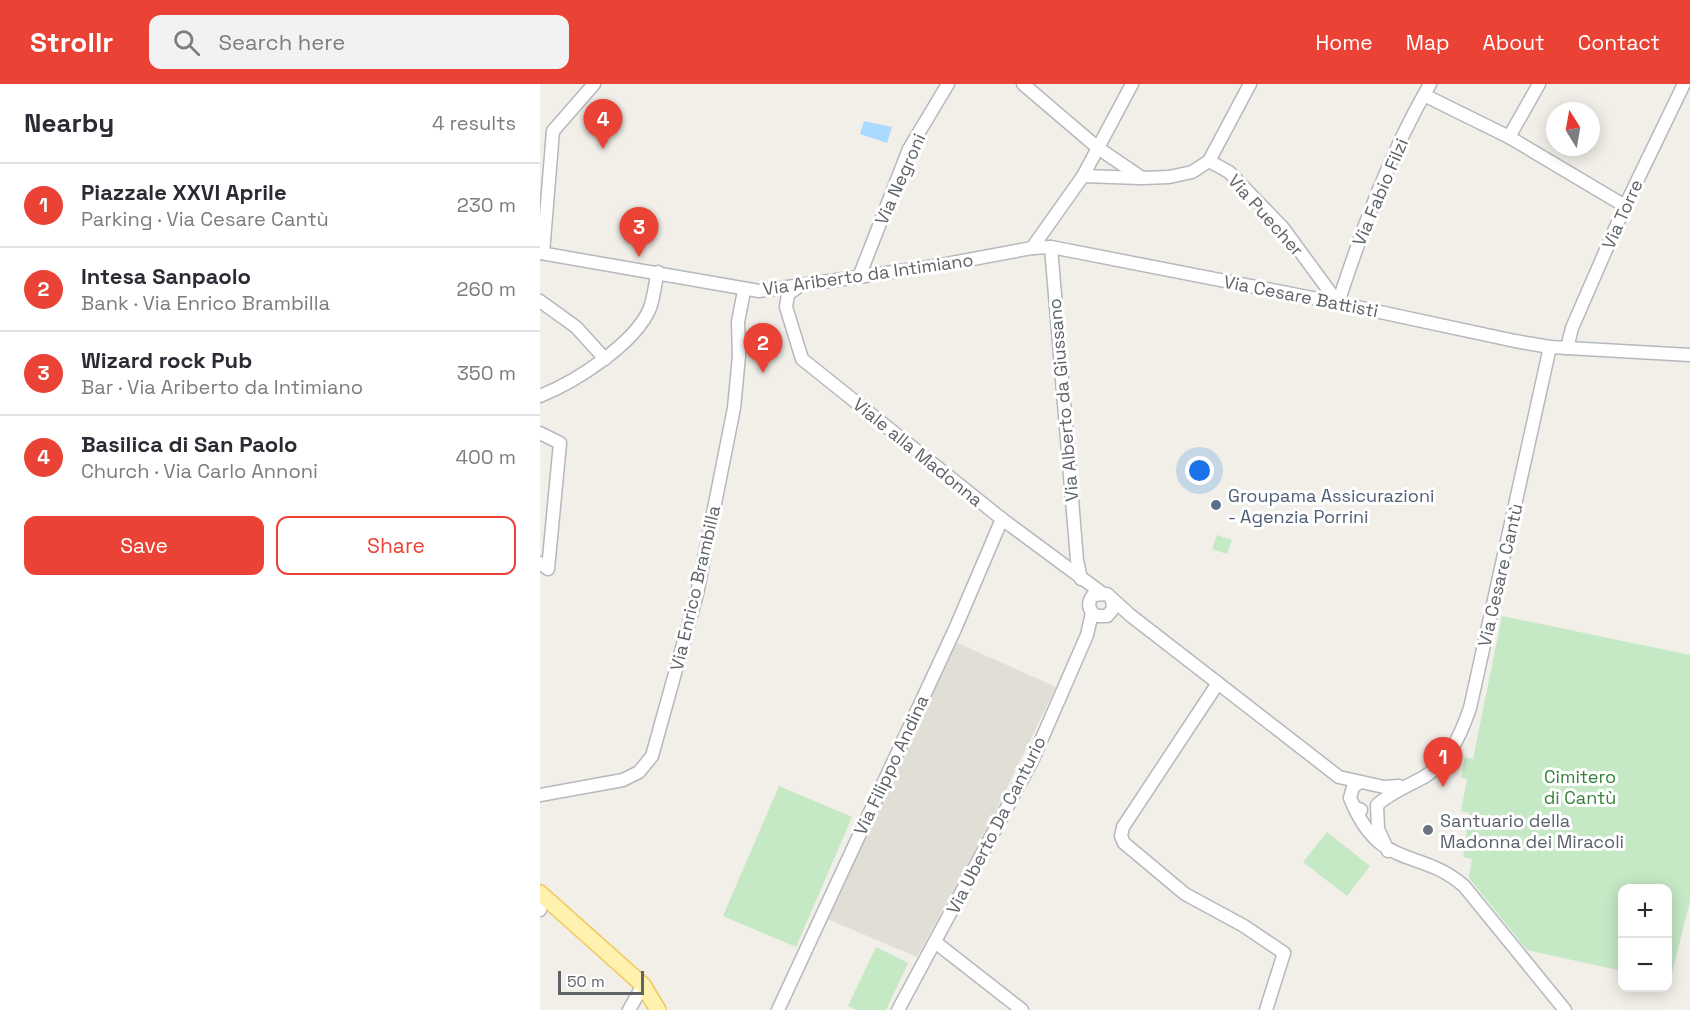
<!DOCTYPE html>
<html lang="en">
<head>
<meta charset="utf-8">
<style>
  :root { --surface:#fff; --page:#f2f2f3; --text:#2b2b33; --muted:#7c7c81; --line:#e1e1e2; --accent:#ea4335 }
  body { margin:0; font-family:"Space Grotesk",sans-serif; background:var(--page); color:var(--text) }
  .controls { position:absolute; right:18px; bottom:18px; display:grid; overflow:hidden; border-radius:12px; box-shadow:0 3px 15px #0003 }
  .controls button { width:54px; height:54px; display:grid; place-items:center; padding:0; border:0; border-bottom:2px solid var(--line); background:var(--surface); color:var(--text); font:30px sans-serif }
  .compass { position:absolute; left:1006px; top:18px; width:54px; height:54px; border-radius:50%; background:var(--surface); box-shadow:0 3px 15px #0003; rotate:349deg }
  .scale { position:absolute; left:18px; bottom:15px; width:86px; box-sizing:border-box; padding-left:6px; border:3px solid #5f6368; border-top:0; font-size:16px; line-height:21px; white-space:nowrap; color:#5f6368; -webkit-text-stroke:4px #fff; paint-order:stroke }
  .you { position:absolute; left:660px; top:387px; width:21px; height:21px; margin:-15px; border:4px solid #fff; border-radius:50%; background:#1a73e8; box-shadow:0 0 0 9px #1a73e833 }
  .badge { display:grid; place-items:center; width:39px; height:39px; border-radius:50%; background:var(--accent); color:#fff; font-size:20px; font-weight:700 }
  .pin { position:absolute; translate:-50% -50px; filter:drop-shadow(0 2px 3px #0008) }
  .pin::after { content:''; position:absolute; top:32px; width:21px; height:18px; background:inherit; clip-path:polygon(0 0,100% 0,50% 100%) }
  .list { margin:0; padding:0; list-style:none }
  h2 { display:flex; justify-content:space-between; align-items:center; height:78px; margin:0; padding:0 24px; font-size:26px }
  h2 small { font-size:20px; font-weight:400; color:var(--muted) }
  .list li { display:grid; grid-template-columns:39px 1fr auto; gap:18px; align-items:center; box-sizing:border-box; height:84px; padding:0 24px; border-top:2px solid var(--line) }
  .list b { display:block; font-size:22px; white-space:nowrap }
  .list p { margin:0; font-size:20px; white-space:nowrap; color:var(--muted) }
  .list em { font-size:20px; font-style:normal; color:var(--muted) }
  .actions { display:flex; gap:12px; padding:18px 24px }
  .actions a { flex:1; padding:14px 0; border:2px solid var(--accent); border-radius:12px; text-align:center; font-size:21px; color:var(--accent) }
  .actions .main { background:var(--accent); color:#fff }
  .icon { flex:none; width:33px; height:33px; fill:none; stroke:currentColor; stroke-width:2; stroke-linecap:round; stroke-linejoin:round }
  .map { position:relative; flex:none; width:1150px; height:926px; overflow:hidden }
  header { display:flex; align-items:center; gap:36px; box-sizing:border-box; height:84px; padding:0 30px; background:var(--accent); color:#fff }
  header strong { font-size:28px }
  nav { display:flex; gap:33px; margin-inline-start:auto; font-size:21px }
  .search { width:420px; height:54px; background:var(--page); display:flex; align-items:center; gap:15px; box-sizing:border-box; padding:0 21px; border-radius:12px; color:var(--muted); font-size:22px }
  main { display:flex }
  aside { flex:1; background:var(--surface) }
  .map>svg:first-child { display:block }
  .education { fill:#e1ded6 }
  .green { fill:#c5e8c5 }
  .water { fill:#aadaff }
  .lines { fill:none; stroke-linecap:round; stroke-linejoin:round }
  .minor-casing { stroke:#b5b8bc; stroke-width:15 }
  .major-casing { stroke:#f2c960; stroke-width:18 }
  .minor { stroke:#fff; stroke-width:12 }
  .major { stroke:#fff2af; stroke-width:15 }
  .service-dot { fill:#5c6f8a; stroke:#fff; stroke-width:2 }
  .worship-dot { fill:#6b7280; stroke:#fff; stroke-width:2 }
  .labels { text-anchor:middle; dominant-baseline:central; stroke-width:6; stroke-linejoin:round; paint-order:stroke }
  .street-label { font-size:18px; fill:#5f6368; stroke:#fff }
  .service-label { font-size:18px; fill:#4e5e75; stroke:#fff; text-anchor:start }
  .park-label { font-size:18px; fill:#348238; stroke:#fff }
  .worship-label { font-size:18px; fill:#5b616d; stroke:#fff; text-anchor:start }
</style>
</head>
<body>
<header>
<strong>Strollr</strong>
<div class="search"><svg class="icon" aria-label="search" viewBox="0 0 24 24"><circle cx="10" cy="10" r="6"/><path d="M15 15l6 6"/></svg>Search here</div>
<nav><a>Home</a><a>Map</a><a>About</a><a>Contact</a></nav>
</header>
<main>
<aside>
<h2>Nearby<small>4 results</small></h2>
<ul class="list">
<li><span class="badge">1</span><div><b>Piazzale XXVI Aprile</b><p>Parking · Via Cesare Cantù</p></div><em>230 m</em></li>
<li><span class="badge">2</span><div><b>Intesa Sanpaolo</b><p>Bank · Via Enrico Brambilla</p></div><em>260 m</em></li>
<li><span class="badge">3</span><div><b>Wizard rock Pub</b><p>Bar · Via Ariberto da Intimiano</p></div><em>350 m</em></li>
<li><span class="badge">4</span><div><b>Basilica di San Paolo</b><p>Church · Via Carlo Annoni</p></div><em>400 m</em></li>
</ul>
<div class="actions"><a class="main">Save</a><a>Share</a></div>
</aside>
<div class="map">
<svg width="1150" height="926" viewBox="0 0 1150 926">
  <rect width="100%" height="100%" fill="#f1efe8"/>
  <path class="education" d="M413 557 516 603 452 735 377 873 287 835Z"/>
  <g class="green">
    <path d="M677 451 692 456 687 470 672 465Z"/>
    <path d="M962 532 1150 571V817L1130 897H1128V804H1082V887L987 866 929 794 932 775 923 773 929 729 921 727 927 695 921 694 925 673 933 675Z"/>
    <path d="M239 702 312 733 256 863 183 832Z"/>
    <path d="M787 748 830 782 807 812 763 778Z"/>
    <path d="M336 863 368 879 346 926H317L308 922Z"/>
  </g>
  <path class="water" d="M324 37 352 43 347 59 320 50Z"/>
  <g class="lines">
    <g class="minor-casing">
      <g id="minor">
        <path d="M483 0 558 64 602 94 629 93 652 88 669 77 689 88 743 144 798 219"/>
        <path d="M884 11 969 53 1085 122"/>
        <path d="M969 53 999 0"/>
        <path d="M669 77 710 0"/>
        <path d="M543 92 601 94"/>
        <path d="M511 163 537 476 541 495"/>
        <path d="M492 164 543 92 592 0"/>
        <path d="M0 169 219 207 395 182 492 164 511 163 798 219 975 257 1010 263 1150 271"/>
        <path d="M3 169 13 47 54 0"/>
        <path d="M319 193 369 65 408 0"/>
        <path d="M258 203 248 210 246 223 262 275 462 435 562 509"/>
        <path d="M0 217 36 243 65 275"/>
        <path d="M798 219C823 143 850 69 890 0"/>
        <path d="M1027 264 1032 244 1085 122 1144 0"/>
        <path d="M0 312C35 298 95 260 110 224 114 213 115 199 118 188"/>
        <path d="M0 349 20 359 8 485 0 479"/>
        <path d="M572 515 573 525 567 532H556C548 526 547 519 553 511L567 510 590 531 799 693 844 703 859 702"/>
        <path d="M678 599 583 743 581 752 584 759 645 810 704 842 744 869 726 926"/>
        <path d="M820 698 813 703 810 714 814 723 821 726"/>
        <path d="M0 711 83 696 99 688 112 672 157 510 194 324 199 272 198 238 203 212"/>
        <path d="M814 723C843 786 880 764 924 802L1025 926"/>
        <path d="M848 767 838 745 837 721C851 708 868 702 884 693 909 678 921 650 930 624L1010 263"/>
        <path d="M0 826 3 812"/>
        <path d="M395 858 482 926"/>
        <path d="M89 926 103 901"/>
        <path d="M238 926 415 545 462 435"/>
        <path d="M358 926 493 675 547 551 552 529"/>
      </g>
    </g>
    <g class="major-casing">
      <path id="major" d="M0 809 103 901 118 926"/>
    </g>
    <use href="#minor" class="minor"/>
    <use href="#major" class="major"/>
  </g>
  <circle class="service-dot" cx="676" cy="421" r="6"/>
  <circle class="worship-dot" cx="888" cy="746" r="6"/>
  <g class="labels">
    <g class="street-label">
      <text transform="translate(360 95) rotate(-66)">Via Negroni</text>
      <text transform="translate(840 108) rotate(-67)">Via Fabio Filzi</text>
      <text transform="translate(1082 130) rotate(-66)">Via Torre</text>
      <text transform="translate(726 131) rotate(48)">Via Puecher</text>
      <text transform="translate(328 190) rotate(-8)">Via Ariberto da Intimiano</text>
      <text transform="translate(761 212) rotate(11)">Via Cesare Battisti</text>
      <text transform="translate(523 316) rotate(-95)">Via Alberto da Giussano</text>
      <text transform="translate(378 368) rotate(39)">Viale alla Madonna</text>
      <text transform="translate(960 491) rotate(-77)">Via Cesare Cantù</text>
      <text transform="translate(155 504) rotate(-77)">Via Enrico Brambilla</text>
      <text transform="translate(351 681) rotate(-65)">Via Filippo Andina</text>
      <text transform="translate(456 741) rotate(-63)">Via Uberto Da Canturio</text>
    </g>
    <g class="service-label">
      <text x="688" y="411">Groupama Assicurazioni<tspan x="688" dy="21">- Agenzia Porrini</tspan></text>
    </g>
    <g class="park-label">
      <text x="1040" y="692">Cimitero<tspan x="1040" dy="21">di Cantù</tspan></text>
    </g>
    <g class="worship-label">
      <text x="900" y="736">Santuario della<tspan x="900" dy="21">Madonna dei Miracoli</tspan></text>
    </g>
  </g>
</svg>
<div class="controls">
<button>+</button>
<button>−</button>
</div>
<svg class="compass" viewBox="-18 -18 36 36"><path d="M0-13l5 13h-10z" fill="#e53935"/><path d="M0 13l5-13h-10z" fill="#7c7c81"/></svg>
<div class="scale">50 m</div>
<div class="you"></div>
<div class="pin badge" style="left:903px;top:703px">1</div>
<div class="pin badge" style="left:223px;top:289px">2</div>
<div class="pin badge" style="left:99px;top:173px">3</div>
<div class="pin badge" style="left:63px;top:65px">4</div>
</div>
</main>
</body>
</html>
